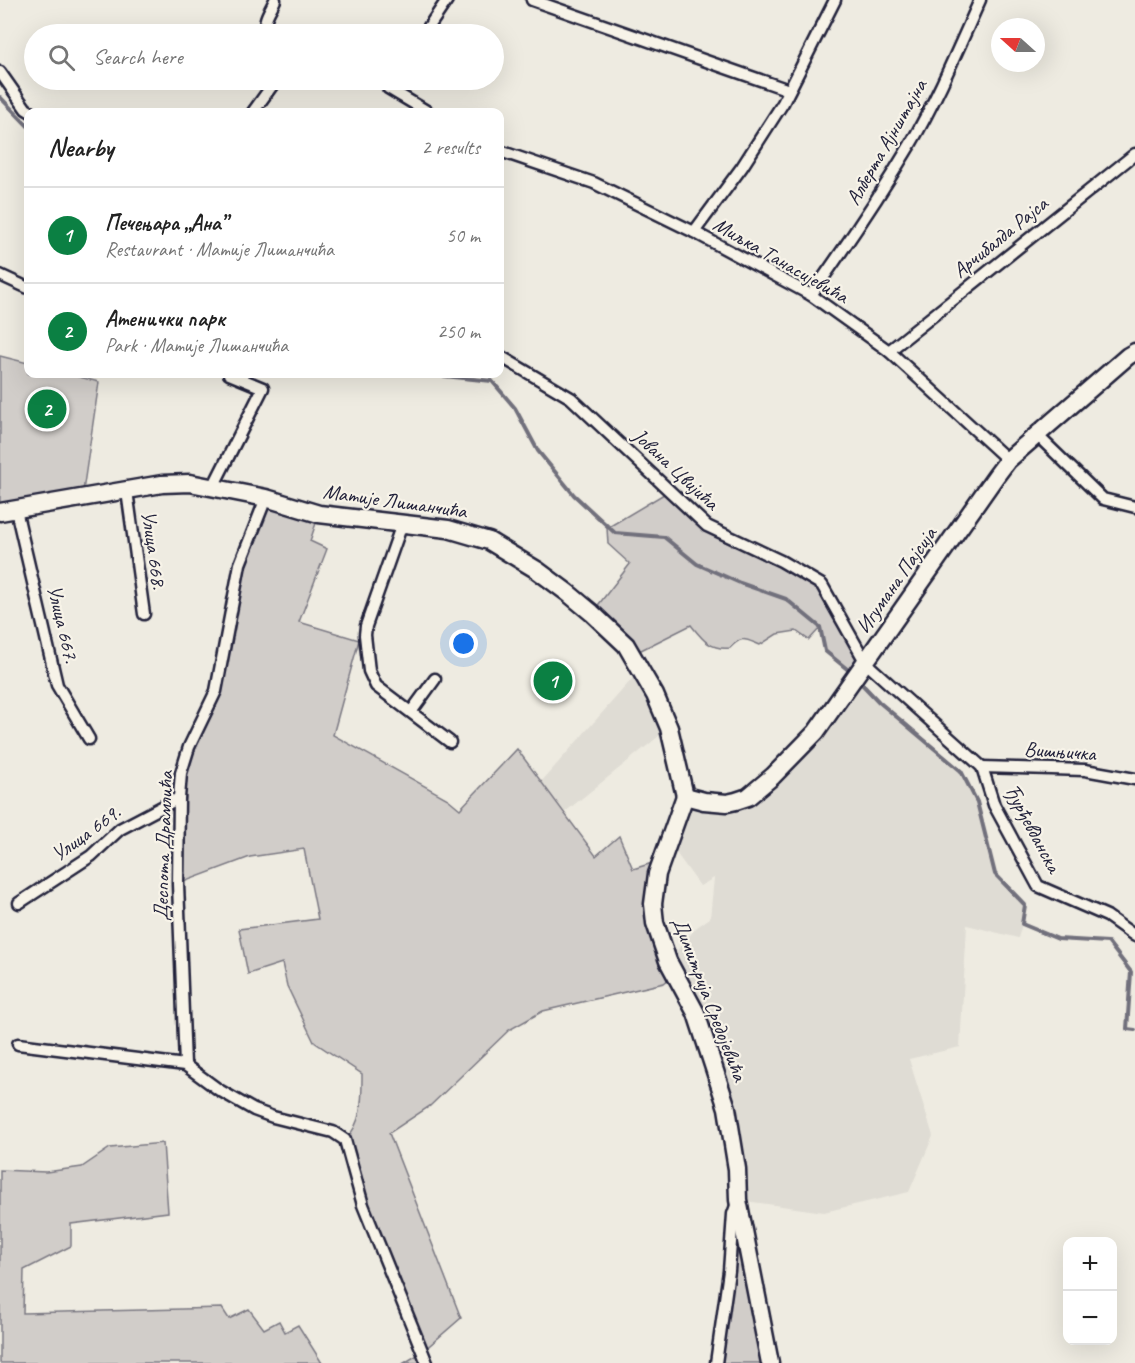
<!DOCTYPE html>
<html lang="en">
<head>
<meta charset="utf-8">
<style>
  :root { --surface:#fff; --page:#f6f6f6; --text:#222; --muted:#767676; --line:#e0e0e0; --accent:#0b8043 }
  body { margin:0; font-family:Caveat,sans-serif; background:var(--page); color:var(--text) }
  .controls { position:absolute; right:18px; bottom:18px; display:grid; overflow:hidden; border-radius:12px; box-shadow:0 6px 24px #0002 }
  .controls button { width:54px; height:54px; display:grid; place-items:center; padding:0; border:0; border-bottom:2px solid var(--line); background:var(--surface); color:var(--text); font:30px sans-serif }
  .compass { position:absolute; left:991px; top:18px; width:54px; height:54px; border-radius:50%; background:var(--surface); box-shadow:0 6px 24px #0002; rotate:291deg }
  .you { position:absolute; left:464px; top:644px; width:21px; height:21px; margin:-15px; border:4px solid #fff; border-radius:50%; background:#1a73e8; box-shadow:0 0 0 9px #1a73e833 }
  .badge { display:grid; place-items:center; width:39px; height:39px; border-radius:50%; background:var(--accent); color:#fff; font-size:20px; font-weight:700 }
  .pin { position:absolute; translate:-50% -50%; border:3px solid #fff; box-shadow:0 2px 6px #0006 }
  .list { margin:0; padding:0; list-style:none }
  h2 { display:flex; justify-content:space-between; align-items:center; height:78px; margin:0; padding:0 24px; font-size:26px }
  h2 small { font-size:20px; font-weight:400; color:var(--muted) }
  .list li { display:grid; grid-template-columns:39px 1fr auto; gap:18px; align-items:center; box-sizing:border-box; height:96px; padding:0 24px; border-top:2px solid var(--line) }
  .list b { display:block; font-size:22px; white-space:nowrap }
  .list p { margin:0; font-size:20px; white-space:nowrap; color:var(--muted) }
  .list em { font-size:20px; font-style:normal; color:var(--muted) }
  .icon { flex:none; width:33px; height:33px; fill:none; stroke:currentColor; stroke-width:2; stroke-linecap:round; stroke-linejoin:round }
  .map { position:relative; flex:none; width:1135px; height:1363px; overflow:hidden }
  .search { position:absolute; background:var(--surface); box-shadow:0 6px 24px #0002; left:24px; top:24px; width:480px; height:66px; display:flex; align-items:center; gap:15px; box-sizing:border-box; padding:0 21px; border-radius:33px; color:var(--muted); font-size:22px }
  .panel { position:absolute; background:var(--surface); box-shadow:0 6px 24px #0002; left:24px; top:108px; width:480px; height:270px; border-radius:12px }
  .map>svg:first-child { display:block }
  .built { fill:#dfdcd4 }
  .green { fill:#d1cdc9; stroke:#7a7882; stroke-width:1.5 }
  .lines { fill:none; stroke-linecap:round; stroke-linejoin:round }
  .stream { stroke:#716f7b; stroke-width:4 }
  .street-casing { stroke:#22223b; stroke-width:15 }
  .secondary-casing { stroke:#22223b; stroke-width:21 }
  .street { stroke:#f7f3e8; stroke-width:10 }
  .secondary { stroke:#f7f3e8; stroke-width:16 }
  .labels { text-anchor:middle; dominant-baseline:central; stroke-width:4.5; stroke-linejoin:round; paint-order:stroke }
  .street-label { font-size:21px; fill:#22223b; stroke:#f7f3e8 }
</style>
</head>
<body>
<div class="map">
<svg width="1135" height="1363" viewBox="0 0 1135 1363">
  <rect width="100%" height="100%" fill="#eeebe1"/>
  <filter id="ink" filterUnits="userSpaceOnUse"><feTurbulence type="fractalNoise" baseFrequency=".0167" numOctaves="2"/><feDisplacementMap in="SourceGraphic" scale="12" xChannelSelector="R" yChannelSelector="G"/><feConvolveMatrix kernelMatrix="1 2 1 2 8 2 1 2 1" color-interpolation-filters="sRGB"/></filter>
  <g filter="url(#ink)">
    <g class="built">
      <path d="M640 670 669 728 565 812 541 782Z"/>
      <path d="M855 677 879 702 961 771 977 802 995 874 1025 905 1022 924 1018 938 967 925 960 1047 909 1059 933 1136 909 1192 824 1212 738 1200 727 1108 668 961 697 927 710 918 714 878 700 886 677 854 669 838 685 796 748 797Z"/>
    </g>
    <g class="green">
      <path d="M0 356 28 363V374H68L99 382 83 491 0 503Z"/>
      <path d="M669 491 707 526 822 585 866 663 855 677 825 651 820 628 809 640 796 631 777 634 760 645C745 639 742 635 730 648 710 650 703 640 691 625L631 655 592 613 630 564 608 544 607 528Z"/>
      <path d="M266 498 319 514 310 541 327 549 299 622 359 640 333 735 448 799 460 809 517 749 596 856 619 836 633 869 662 860 654 888 675 974 664 983 543 1011 509 1030 430 1106 389 1133 461 1318 422 1352 427 1363H404L421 1353 345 1140C363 1123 362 1097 362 1074L314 1042 287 986 282 963 248 974 239 929 318 919 304 849 250 857 178 884 181 773 216 691 240 564Z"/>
      <path d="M163 1143 168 1212 71 1224V1246L24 1270 23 1313 222 1308 229 1319 249 1309 264 1329 279 1321 285 1332 298 1325 322 1363H0V1170L46 1172 82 1167 110 1148Z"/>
      <path d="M733 1214 771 1363H716Z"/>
    </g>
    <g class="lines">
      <g class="stream">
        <path d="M0 97 28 126"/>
        <path d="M425 374 492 381 515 408 538 451 574 495 615 533 664 537 697 564 740 583 786 599 820 627 825 651 852 673"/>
        <path d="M859 681 879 702 961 771 977 802 995 874 1025 905 1022 924 1058 939 1108 942 1131 972 1127 1029 1135 1030"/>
      </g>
      <g class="street-casing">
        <g id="street">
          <path d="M532 0 789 90"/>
          <path d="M269 34C260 21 270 12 275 0"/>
          <path d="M424 34 447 0"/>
          <path d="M0 72 26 109 31 112"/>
          <path d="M394 80 388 88 428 112"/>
          <path d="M253 112 276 80"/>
          <path d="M500 151 594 183 694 232 811 295 889 351 1008 460"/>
          <path d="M694 232 742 167 783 103 835 0"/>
          <path d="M0 275 28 288"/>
          <path d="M811 295C846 246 879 197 910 145 937 99 958 49 980 0"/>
          <path d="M889 351 1135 154"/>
          <path d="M500 356 571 398 707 526 781 561 822 585 866 663 982 767 994 805 1038 886 1107 916 1135 936"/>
          <path d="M1038 436 1103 499 1135 507"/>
          <path d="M213 487 263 388 229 374"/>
          <path d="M127 491 144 614"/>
          <path d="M16 510 57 685 89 739"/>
          <path d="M402 524 366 626 365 635 369 671 376 686 450 742"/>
          <path d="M411 712 435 679"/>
          <path d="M982 767 1085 770 1135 779"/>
          <path d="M19 903 91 856 120 829 179 798"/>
          <path d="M18 1044 185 1065 219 1090 254 1110 273 1117 333 1132 345 1140 363 1205 427 1363"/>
          <path d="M185 1065 178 884 179 798 181 773 189 747 216 691 240 564 266 498"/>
          <path d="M716 1363 729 1271 733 1214 737 1203"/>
        </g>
      </g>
      <g class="secondary-casing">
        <g id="secondary">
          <path d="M0 512 162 484 190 483 266 498 319 514 448 529 489 541 537 570 568 593 592 613 626 645 655 695 669 728 685 796"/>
          <path d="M685 796 704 801 727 803 736 801 748 797 773 776 816 732 996 476 1008 460 1128 356 1135 352"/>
          <path d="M685 796 657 874 653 904 655 923 668 961 696 1013 727 1108 737 1169 738 1200 770 1363"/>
        </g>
      </g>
      <use href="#street" class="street"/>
      <use href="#secondary" class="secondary"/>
    </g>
  </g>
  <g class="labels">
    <g class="street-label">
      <text transform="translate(886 142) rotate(-60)">Алберта Ајнштајна</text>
      <text transform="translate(1000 237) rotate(-39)">Арчибалда Рајса</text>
      <text transform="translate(781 260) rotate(30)">Миљка Танасијевића</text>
      <text transform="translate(676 469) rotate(43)">Јована Цвијића</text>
      <text transform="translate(395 501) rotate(8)">Матије Лишанчића</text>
      <text transform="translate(154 550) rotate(82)">Улица 668.</text>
      <text transform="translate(896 580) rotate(-55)">Игумана Пајсија</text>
      <text transform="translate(63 624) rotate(77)">Улица 667.</text>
      <text transform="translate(1060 751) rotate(4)">Вишњичка</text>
      <text transform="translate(1033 828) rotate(62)">Ђурђевданска</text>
      <text transform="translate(86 833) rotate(-36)">Улица 669.</text>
      <text transform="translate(163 846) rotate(-88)">Деспота Драмлића</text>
      <text transform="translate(710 999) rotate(69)">Димитрија Средојевића</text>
    </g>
  </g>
</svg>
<div class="controls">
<button>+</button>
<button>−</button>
</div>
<svg class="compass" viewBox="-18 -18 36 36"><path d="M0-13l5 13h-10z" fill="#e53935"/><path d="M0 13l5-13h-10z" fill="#767676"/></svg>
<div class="you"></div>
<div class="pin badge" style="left:553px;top:681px">1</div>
<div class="pin badge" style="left:47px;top:409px">2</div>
<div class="search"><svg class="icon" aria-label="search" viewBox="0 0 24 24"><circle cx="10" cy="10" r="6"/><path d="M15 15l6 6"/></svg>Search here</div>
<section class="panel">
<h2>Nearby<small>2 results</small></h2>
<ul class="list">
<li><span class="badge">1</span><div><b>Печењара „Ана”</b><p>Restaurant · Матије Лишанчића</p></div><em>50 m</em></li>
<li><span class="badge">2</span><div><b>Атенички парк</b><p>Park · Матије Лишанчића</p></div><em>250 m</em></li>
</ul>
</section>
</div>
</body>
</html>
